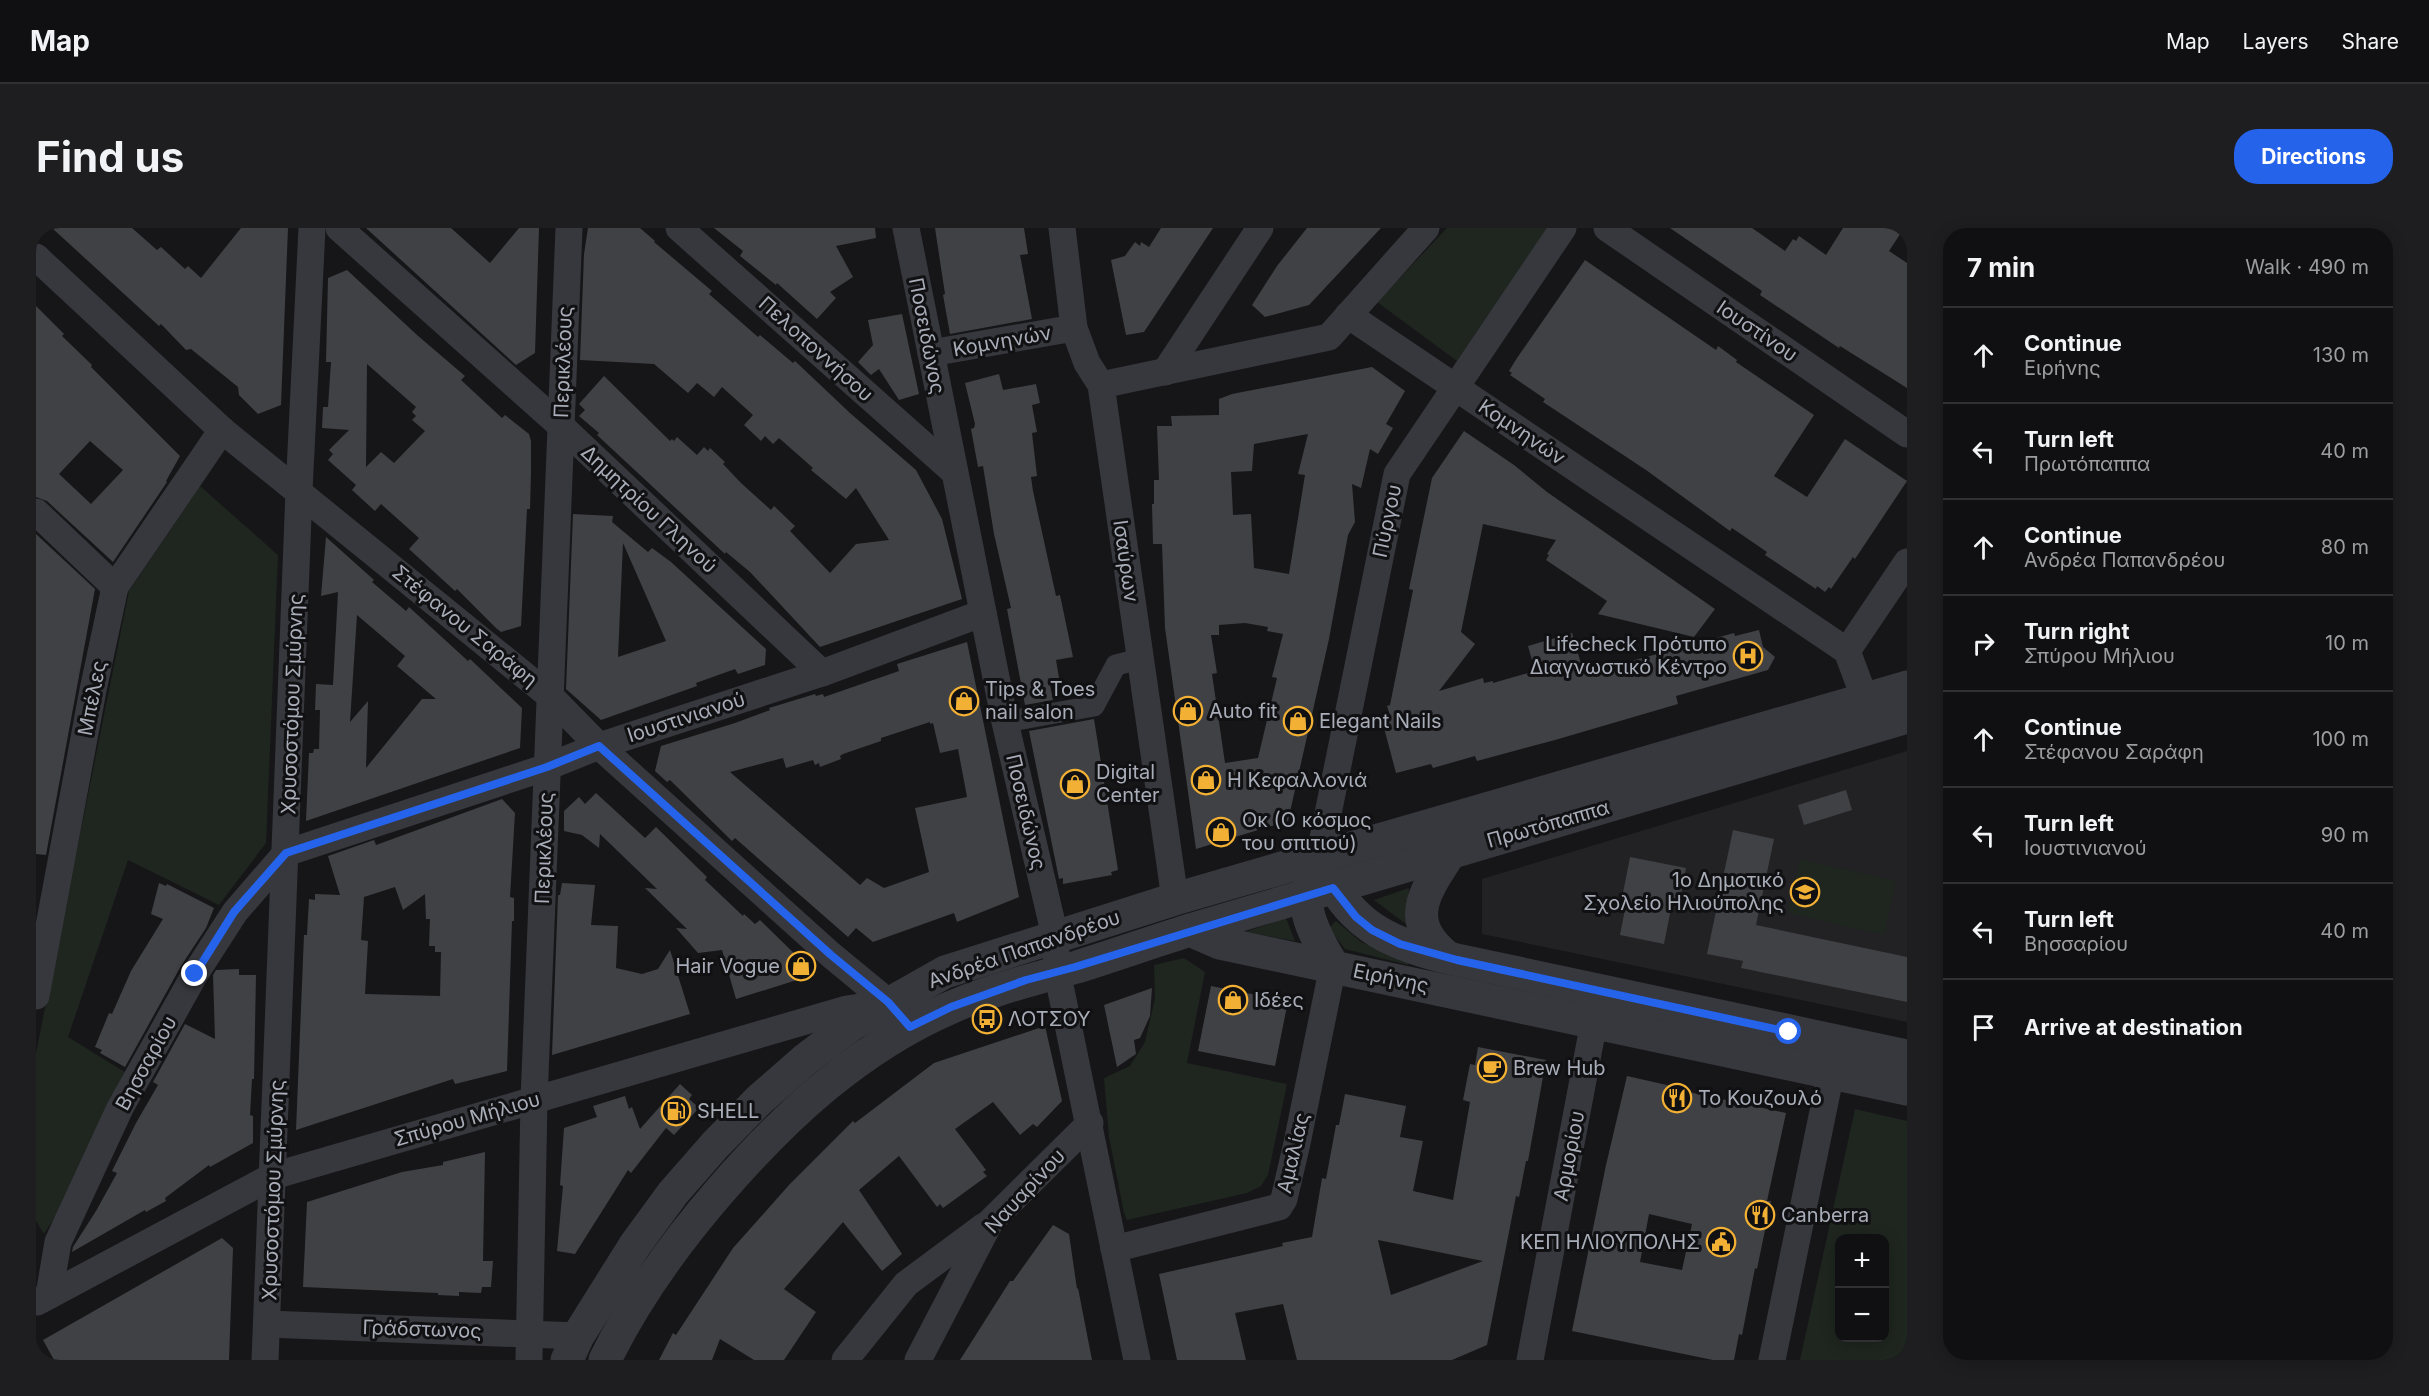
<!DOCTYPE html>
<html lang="en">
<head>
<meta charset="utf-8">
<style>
  :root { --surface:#101012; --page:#1e1e20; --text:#f1f3f6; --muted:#9c9d9f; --line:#303032; --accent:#2563eb }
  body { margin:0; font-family:Inter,sans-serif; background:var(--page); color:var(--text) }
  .controls { position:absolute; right:18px; bottom:18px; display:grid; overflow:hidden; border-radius:12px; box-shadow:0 3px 15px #0003 }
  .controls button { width:54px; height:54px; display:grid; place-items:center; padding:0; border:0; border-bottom:2px solid var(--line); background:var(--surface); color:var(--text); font:30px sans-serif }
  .stop { position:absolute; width:18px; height:18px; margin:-14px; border:4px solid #2563eb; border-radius:50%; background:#fff }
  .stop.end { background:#2563eb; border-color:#fff; box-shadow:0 2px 6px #0008 }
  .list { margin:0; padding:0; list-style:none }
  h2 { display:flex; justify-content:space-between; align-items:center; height:78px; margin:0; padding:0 24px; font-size:26px }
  h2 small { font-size:20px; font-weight:400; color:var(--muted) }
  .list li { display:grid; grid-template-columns:39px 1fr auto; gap:18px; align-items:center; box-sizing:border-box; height:96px; padding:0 24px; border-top:2px solid var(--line) }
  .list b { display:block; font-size:22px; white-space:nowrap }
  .list p { margin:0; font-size:20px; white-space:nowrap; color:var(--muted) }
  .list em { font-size:20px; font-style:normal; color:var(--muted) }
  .icon { flex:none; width:33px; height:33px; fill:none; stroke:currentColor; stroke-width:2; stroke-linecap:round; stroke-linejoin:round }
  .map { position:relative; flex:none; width:1871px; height:1132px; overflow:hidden; border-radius:24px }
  header { display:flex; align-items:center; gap:36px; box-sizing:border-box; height:84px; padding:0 30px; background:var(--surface); border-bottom:2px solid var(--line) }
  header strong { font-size:28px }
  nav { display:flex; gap:33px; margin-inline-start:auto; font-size:21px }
  .intro { display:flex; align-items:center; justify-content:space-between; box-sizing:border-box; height:144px; padding:0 36px }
  h1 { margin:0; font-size:42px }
  .button { padding:15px 27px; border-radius:24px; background:var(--accent); color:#fff; font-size:21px; font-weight:700 }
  main { display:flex; gap:36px; padding:0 36px }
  aside { flex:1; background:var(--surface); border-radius:24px; box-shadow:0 3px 15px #0003 }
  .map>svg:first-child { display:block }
  .built { fill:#222225 }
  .green { fill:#1e261f; fill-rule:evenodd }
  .building { fill:#404145; fill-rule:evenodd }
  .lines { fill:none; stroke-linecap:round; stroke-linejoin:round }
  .pedestrian { stroke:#37383d; stroke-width:21 }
  .minor { stroke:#37383d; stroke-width:27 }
  .tertiary { stroke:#37383d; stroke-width:33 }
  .route { stroke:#2563eb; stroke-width:8 }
  .labels { text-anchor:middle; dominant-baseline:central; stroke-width:6; stroke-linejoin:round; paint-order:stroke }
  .street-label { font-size:20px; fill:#a8adb8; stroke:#111113 }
  .poi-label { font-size:20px; fill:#a8adb8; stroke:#111113; text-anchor:start }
</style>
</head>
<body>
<header>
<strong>Map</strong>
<nav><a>Map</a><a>Layers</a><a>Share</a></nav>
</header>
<div class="intro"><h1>Find us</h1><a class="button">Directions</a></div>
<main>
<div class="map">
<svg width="1871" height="1132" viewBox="0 0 1871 1132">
  <rect width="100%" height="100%" fill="#161618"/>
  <path class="built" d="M1871 523V794L1446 706V651Z"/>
  <g class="green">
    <path d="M1411 0H1513L1421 133 1341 74Z"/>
    <path d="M164 258 242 327 230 615 183 677 92 632 32 809 92 846 25 980 8 1006 0 993V825L93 363Z"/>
    <path d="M1764 631 1860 653 1848 707 1752 685Z"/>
    <path d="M1373 660 1370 696 1338 672Z"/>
    <path d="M1250 690 1259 713 1209 704Z"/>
    <path d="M1300 693 1325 714 1373 732 1372 737 1309 721 1293 700Z"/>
    <path d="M1148 730 1169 744 1151 835 1251 856 1232 947 1225 958 1211 965 1091 992 1088 985 1073 909 1068 850 1094 838 1109 814 1119 770 1118 737Z"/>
    <path d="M1819 881 1871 893V1132H1764ZM1848 1010V1110H1804V1010Z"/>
  </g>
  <g class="building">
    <path d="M16 0H96L121 22 125 19 149 41 152 38 165 50 205 0H252L245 177 222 186 203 167 202 159 155 121 150 122 125 96 123 98Z"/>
    <path d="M330 0H415L454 35 483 0H503L499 125 480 137Z"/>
    <path d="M552 0H604L619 13 618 14 676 63 673 66 722 109 724 107 757 135 759 133 814 185 880 242 906 291 926 371 784 419 714 344 690 324 689 326 561 207 563 205 543 188 549 182 543 176 568 148 634 213 636 211 638 213 641 209 661 227 668 219 672 223 674 220 689 234 687 236 705 255 735 282 738 278 759 298 754 303 794 345 820 316 853 312 820 260 810 271 775 242 777 240 743 210 737 216 729 208 725 213 708 197 717 187 686 159 678 169 661 155 652 165 618 136 544 132 548 26Z"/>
    <path d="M678 0H839L840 10 800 18 817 49 794 64 800 70 781 91 741 55 740 57 704 28 707 23Z"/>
    <path d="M899 0H988L992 26 984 27 996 91 914 106 907 67 909 66Z"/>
    <path d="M1125 0H1177L1108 104 1090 107 1075 32 1089 28 1099 14 1104 18 1105 14 1113 19Z"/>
    <path d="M1271 0H1345L1273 77 1229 89 1216 77 1241 38Z"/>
    <path d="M1634 0H1716L1749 23 1757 11 1760 13 1763 8 1790 27 1807 0H1868L1853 23 1871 35V160L1804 118 1803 120 1724 67 1726 63Z"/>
    <path d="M1549 32 1680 122 1682 118 1701 132 1700 134 1778 187 1738 248 1771 269 1809 211 1871 253 1819 331 1817 329 1795 361 1793 359 1789 364 1781 358 1780 361 1729 327 1731 324 1696 300 1694 303 1610 242 1507 174 1509 171 1474 147 1476 145 1473 143 1481 130Z"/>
    <path d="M311 42 381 107 429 148 425 152 466 190 469 187 493 206 495 213V245L494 281H491L485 398 465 404 460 400 421 361 419 363 373 321 383 310 345 276 339 283 316 262 320 257 292 232 297 226 293 222 313 202 286 200 287 179H292L295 134H290L292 50ZM331 136 380 179 376 184 380 188 376 192 389 203 358 235 345 224 330 239Z"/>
    <path d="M0 78 28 106 26 108 56 137 55 139 144 228 130 253 131 254 77 334 11 273 0 269ZM54 213 87 242 55 276 23 246Z"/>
    <path d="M866 86 883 166 863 172 843 141 835 147 822 134 837 117 832 92Z"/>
    <path d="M1336 139 1369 163 1350 196 1357 200 1342 226 1334 221 1325 260 1316 256 1319 294 1312 307 1293 411 1252 593 1160 621 1129 400 1126 316H1117L1116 276H1118V252H1123L1121 198H1136L1135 188 1183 187V171L1196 166ZM1272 206 1262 246 1269 247 1253 346 1218 340 1215 286 1197 287 1195 244 1216 243 1218 216ZM1209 395 1232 399 1231 403 1247 406 1236 449 1241 450 1222 530 1189 535 1176 446 1181 445 1175 407H1183V397Z"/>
    <path d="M963 146 967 162 1000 156 1004 175 996 177 1001 204 996 205 1001 248 995 249 997 263 1020 368 1024 367 1037 429 1020 432 1023 450 1013 452 1017 472 989 477 971 381 975 380 958 306 947 238 942 239 935 201 938 200 939 196 929 155Z"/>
    <path d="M1428 203 1478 237 1511 264 1679 381 1658 409 1562 386 1571 373 1510 332 1513 327 1511 326 1520 312 1447 296 1425 404 1439 416 1403 463 1447 450 1448 455 1457 453V455L1499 443 1492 418 1536 405 1548 446 1698 405 1699 408 1723 402 1727 419 1739 429 1732 442 1640 468 1642 476 1519 512 1441 533 1439 528 1397 540 1395 536 1360 545 1348 500 1353 498 1352 491 1355 490 1351 478 1354 477 1377 362 1373 361 1396 250Z"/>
    <path d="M537 286 577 288 576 294 612 324 616 320 635 334 730 421 729 437 702 446 699 441 660 455 661 458 565 492 530 461ZM587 315 630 413 582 429Z"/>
    <path d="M0 306 59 361 10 627 0 626Z"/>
    <path d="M290 309 338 352 336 354 370 383 373 379 432 433 434 431 486 480 484 520 270 593 273 525H277L278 521H283L284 482H279L280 456 297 457 302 364 285 368ZM321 387 369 428 361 438 400 471H386L330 540 332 473 314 494Z"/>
    <path d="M931 414 983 669 921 694 918 685 837 714 820 700 812 709 699 610 696 613 634 552 631 554 619 543 625 518 699 495 734 482 733 480 779 466 780 468 787 466 788 469 863 443 861 436ZM894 494V496L897 495 904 525 922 521 931 569 879 580 893 644 848 660 831 650 824 657 694 544 747 530 750 540 777 532 779 537 783 535 784 539 805 531 804 528 807 526 845 513V510Z"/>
    <path d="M1058 491 1082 642 1075 644 1076 647 1027 656V650L1023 651 993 503Z"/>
    <path d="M1810 562 1816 582 1768 597 1762 577Z"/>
    <path d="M560 565 609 610 620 599 671 649 669 652 707 688 708 686 719 696 724 692 767 734 764 751 700 771 686 722 662 725 640 700 651 701 609 660 621 661 564 606 563 620 546 607 528 603V583L543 569 549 576Z"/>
    <path d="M466 571 479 585 474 669 478 670V693H476L471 843 419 856 417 851 260 902 268 707H271L273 671 279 672V666L304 667 292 628 338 612 340 617ZM359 659 367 682 389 666 390 691H394L393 718H399V724H405L404 768 329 766 332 713 325 712 328 669Z"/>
    <path d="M1697 602 1738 611 1720 697 1871 729V774L1705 740 1707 733 1671 726Z"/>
    <path d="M1594 629 1650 640 1643 677 1636 675 1628 716 1584 707 1592 666 1587 665Z"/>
    <path d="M123 655 130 658 131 656 178 680 170 700 145 738 89 839 64 825 66 822 59 819 73 785 76 786 95 743 127 691 115 686Z"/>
    <path d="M526 655 559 657 555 697 582 698 580 740 606 746 622 741 634 722 654 786 516 827 522 667H524Z"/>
    <path d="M203 741V747H220L218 851H216L214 887 217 888V915L174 939 173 937 129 970 130 973 110 984 109 982 36 1024 37 1019 60 983 81 945 76 943 100 895 122 857 117 854 149 796 179 811 177 747 180 742Z"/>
    <path d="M1175 758 1252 773 1239 838 1162 823Z"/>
    <path d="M1116 760 1114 788 1104 810 1098 812 1100 826 1081 839 1068 777Z"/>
    <path d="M1009 798 1026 873 1001 899 997 896 984 907 957 874 919 901 950 942 947 944 951 948 907 980 904 976 901 979 863 928 823 962 866 1026 846 1043 807 994 748 1061 780 1084 748 1132H718L684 1111 676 1132H623L637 1105 640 1107 697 1020 753 957 817 893 819 895 898 835Z"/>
    <path d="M1442 819 1510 832 1492 933H1490L1483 969 1480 968 1451 1117 1416 1132H1261L1247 1076 1199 1085 1210 1132H1141L1123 1046 1247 1018 1246 1015 1276 1009 1286 950 1290 951 1300 897H1303L1309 866 1370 878 1364 909 1387 913 1377 963 1417 972 1434 874 1427 872 1434 836 1439 837ZM1342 1012 1447 1033 1355 1067Z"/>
    <path d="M1591 848 1653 862V864L1750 885 1731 973H1735L1721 1041 1719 1040 1706 1107 1703 1106 1698 1132H1677L1536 1103 1570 937ZM1613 986 1656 996 1646 1042 1604 1034Z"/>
    <path d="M644 856 656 867 653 871 663 880 638 907 630 900 595 945 592 942 539 1026 521 1023 527 958 524 957 528 900 561 889 557 878 589 868 593 881 596 879 604 901Z"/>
    <path d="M449 924 447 1033H457L455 1059H446L445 1065 423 1064V1068L402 1067V1065L267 1059 271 974 366 944 407 937V934Z"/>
    <path d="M1017 997 1033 1006 1041 1061 1042 1060 1056 1132H924L974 1053H977Z"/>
    <path d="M186 1010 197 1020 193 1132H18L7 1112Z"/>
  </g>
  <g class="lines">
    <path class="pedestrian" d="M969 494 1058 478 1080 437 1104 431"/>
    <g class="minor">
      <path d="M303 0 525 198 786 445"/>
      <path d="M643 0 917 243"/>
      <path d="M870 0 969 494 1019 708 1021 743 1101 1132"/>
      <path d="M1026 0 1038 100 1051 135 1065 157 1139 671"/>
      <path d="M1571 0 1871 206"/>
      <path d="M0 29 186 202 514 468 563 518 795 727 852 774"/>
      <path d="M1312 87 1811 423 1836 490"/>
      <path d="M895 125 1038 100"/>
      <path d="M1129 144 1224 0"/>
      <path d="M1065 157 1293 109 1390 0"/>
      <path d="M0 284 79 359"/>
      <path d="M1811 423 1871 334"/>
      <path d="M1283 630 1361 246 1527 0"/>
      <path d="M0 768 57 462 79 359 186 202"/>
      <path d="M1078 1021 1243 979 1248 971 1261 915 1297 738"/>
      <path d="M13 1067 22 1014 84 880 159 746 199 684 250 625 511 539 563 518 786 445 947 385"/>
      <path d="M1 1074 237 948 811 781 843 776"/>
      <path d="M231 1096 542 1108"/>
      <path d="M229 1132 263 263 276 0"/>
      <path d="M493 1132 498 872 533 0"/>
      <path d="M809 1132 870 1056 948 998"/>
      <path d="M882 1132 954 994 1054 895"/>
      <path d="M1494 1132 1558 794"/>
      <path d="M1736 1132 1799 825"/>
    </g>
    <g class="tertiary">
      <path d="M1289 642C1316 701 1360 718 1421 732L1871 828"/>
      <path d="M1277 648C1275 654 1272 660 1271 666 1267 688 1286 720 1297 738"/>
      <path d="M1154 702 1184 715 1871 861"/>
      <path d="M1411 729C1367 693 1388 665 1414 625"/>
      <path d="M531 1132 542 1108 599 1017 637 965 679 917 723 872 770 831 815 797 909 744 1139 671 1871 459"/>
      <path d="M569 1132C599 1070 639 1015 684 963 749 888 823 819 916 779 957 761 999 751 1041 739 1079 727 1116 714 1154 702L1871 489"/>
    </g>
  </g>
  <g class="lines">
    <path class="route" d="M159 746 198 684 250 625 511 539 563 518 795 727 852 774 874 799 915 779 990 752 1039 739 1297 660 1320 689 1336 702 1364 716 1421 732 1753 804"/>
  </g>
  <defs>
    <g id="hospital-ring" transform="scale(1.5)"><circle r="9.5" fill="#111113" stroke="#f2b134" stroke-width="1.5"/><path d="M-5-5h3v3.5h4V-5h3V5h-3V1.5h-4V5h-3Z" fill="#f2b134"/></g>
    <g id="shop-ring" transform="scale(1.5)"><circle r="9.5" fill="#111113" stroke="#f2b134" stroke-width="1.5"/><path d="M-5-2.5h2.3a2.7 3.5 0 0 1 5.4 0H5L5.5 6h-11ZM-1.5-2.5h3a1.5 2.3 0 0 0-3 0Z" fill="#f2b134"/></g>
    <g id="school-ring" transform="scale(1.5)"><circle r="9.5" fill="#111113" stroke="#f2b134" stroke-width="1.5"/><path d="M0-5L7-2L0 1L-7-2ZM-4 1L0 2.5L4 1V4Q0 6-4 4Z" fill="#f2b134"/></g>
    <g id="bus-ring" transform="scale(1.5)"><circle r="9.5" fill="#111113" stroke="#f2b134" stroke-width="1.5"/><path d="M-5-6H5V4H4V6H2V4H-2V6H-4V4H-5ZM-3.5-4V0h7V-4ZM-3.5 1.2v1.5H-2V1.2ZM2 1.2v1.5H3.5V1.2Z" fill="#f2b134"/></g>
    <g id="cafe-ring" transform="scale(1.5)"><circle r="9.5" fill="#111113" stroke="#f2b134" stroke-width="1.5"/><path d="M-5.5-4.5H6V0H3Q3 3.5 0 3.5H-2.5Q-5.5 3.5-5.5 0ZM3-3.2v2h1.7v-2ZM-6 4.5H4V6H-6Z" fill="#f2b134"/></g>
    <g id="restaurant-ring" transform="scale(1.5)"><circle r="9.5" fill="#111113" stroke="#f2b134" stroke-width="1.5"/><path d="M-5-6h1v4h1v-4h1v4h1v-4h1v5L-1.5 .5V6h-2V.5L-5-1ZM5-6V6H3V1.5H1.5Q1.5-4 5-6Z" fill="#f2b134"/></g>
    <g id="fuel-ring" transform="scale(1.5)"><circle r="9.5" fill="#111113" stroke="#f2b134" stroke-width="1.5"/><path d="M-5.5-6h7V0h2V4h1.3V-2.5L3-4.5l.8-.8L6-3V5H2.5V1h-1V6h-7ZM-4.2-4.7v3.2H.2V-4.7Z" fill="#f2b134"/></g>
    <g id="civic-ring" transform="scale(1.5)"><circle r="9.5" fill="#111113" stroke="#f2b134" stroke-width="1.5"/><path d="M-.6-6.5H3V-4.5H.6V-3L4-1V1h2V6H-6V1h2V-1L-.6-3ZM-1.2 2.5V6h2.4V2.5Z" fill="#f2b134"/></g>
  </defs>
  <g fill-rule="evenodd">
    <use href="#hospital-ring" x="1712" y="428"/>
    <use href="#shop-ring" x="928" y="473"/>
    <use href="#shop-ring" x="1152" y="483"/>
    <use href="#shop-ring" x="1262" y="493"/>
    <use href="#shop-ring" x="1170" y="552"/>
    <use href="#shop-ring" x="1039" y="556"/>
    <use href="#shop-ring" x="1185" y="604"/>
    <use href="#school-ring" x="1769" y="664"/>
    <use href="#shop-ring" x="765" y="738"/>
    <use href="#shop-ring" x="1197" y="772"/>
    <use href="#bus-ring" x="951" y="791"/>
    <use href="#cafe-ring" x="1456" y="840"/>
    <use href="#restaurant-ring" x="1641" y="870"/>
    <use href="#fuel-ring" x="640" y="883"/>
    <use href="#restaurant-ring" x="1724" y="987"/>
    <use href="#civic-ring" x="1685" y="1014"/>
  </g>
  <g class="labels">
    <g class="street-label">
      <text transform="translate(1721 103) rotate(34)">Ιουστίνου</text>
      <text transform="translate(891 108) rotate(79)">Ποσειδώνος</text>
      <text transform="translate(966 113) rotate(-10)">Κομνηνών</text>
      <text transform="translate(780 121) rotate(42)">Πελοποννήσου</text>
      <text transform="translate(527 134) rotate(-88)">Περικλέους</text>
      <text transform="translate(1486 204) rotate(34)">Κομνηνών</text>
      <text transform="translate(613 281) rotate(43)">Δημητρίου Γληνού</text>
      <text transform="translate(1351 293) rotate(-78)">Πύργου</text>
      <text transform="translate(1090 333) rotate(82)">Ισαύρων</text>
      <text transform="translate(429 398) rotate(39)">Στέφανου Σαράφη</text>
      <text transform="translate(56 470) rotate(-79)">Μπέλες</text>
      <text transform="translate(256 476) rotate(-88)">Χρυσοστόμου Σμύρνης</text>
      <text transform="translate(650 489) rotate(-18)">Ιουστινιανού</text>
      <text transform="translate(990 584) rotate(77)">Ποσειδώνος</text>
      <text transform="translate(1512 596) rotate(-16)">Πρωτόπαππα</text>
      <text transform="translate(508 620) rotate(-88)">Περικλέους</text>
      <text transform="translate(988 721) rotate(-19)">Ανδρέα Παπανδρέου</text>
      <text transform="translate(1355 750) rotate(12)">Ειρήνης</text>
      <text transform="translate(110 835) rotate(-61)">Βησσαρίου</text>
      <text transform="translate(431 891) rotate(-16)">Σπύρου Μήλιου</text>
      <text transform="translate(1257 925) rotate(-77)">Αμαλίας</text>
      <text transform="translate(1533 928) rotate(-79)">Αρμορίου</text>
      <text transform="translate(237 962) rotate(-88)">Χρυσοστόμου Σμύρνης</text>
      <text transform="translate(989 963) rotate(-47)">Ναυαρίνου</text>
      <text transform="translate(386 1101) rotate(2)">Γράδστωνος</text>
    </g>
    <g class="poi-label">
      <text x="1691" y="416" text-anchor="end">Lifecheck Πρότυπο<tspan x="1691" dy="23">Διαγνωστικό Κέντρο</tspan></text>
      <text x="949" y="461">Tips &amp; Toes<tspan x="949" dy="23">nail salon</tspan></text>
      <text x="1173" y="483">Auto fit</text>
      <text x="1283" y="493">Elegant Nails</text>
      <text x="1060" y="544">Digital<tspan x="1060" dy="23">Center</tspan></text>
      <text x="1191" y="552">Η Κεφαλλονιά</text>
      <text x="1206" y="592">Οκ (Ο κόσμος<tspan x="1206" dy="23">του σπιτιού)</tspan></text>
      <text x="1748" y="652" text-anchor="end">1ο Δημοτικό<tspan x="1748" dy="23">Σχολείο Ηλιούπολης</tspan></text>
      <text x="744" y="738" text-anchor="end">Hair Vogue</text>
      <text x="1218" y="772">Ιδέες</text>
      <text x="972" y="791">ΛΟΤΣΟΥ</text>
      <text x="1477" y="840">Brew Hub</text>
      <text x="1662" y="870">Το Κουζουλό</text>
      <text x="661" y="883">SHELL</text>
      <text x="1745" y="987">Canberra</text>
      <text x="1664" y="1014" text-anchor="end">ΚΕΠ ΗΛΙΟΥΠΟΛΗΣ</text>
    </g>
  </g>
</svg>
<div class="controls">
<button>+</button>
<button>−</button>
</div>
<div class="stop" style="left:1753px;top:804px"></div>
<div class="stop end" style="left:159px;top:746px"></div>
</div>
<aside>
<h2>7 min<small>Walk · 490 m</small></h2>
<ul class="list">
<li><svg class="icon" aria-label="ahead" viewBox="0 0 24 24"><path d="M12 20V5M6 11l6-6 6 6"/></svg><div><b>Continue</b><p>Ειρήνης</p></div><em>130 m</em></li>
<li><svg class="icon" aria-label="left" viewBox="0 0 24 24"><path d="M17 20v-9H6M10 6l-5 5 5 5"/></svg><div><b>Turn left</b><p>Πρωτόπαππα</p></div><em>40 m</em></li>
<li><svg class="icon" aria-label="ahead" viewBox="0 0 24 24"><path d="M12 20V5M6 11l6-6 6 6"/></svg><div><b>Continue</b><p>Ανδρέα Παπανδρέου</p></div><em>80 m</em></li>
<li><svg class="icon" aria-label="right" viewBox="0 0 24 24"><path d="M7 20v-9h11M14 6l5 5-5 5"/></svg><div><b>Turn right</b><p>Σπύρου Μήλιου</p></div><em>10 m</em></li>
<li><svg class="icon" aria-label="ahead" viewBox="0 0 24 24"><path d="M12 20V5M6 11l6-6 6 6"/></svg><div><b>Continue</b><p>Στέφανου Σαράφη</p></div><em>100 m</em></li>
<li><svg class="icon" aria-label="left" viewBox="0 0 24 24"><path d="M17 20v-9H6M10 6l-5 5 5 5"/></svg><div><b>Turn left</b><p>Ιουστινιανού</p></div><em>90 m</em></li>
<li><svg class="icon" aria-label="left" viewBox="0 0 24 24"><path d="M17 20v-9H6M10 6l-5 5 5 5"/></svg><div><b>Turn left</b><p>Βησσαρίου</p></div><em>40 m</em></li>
<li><svg class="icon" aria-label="arrive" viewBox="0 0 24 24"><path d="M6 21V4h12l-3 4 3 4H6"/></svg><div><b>Arrive at destination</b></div></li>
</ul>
</aside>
</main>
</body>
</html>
